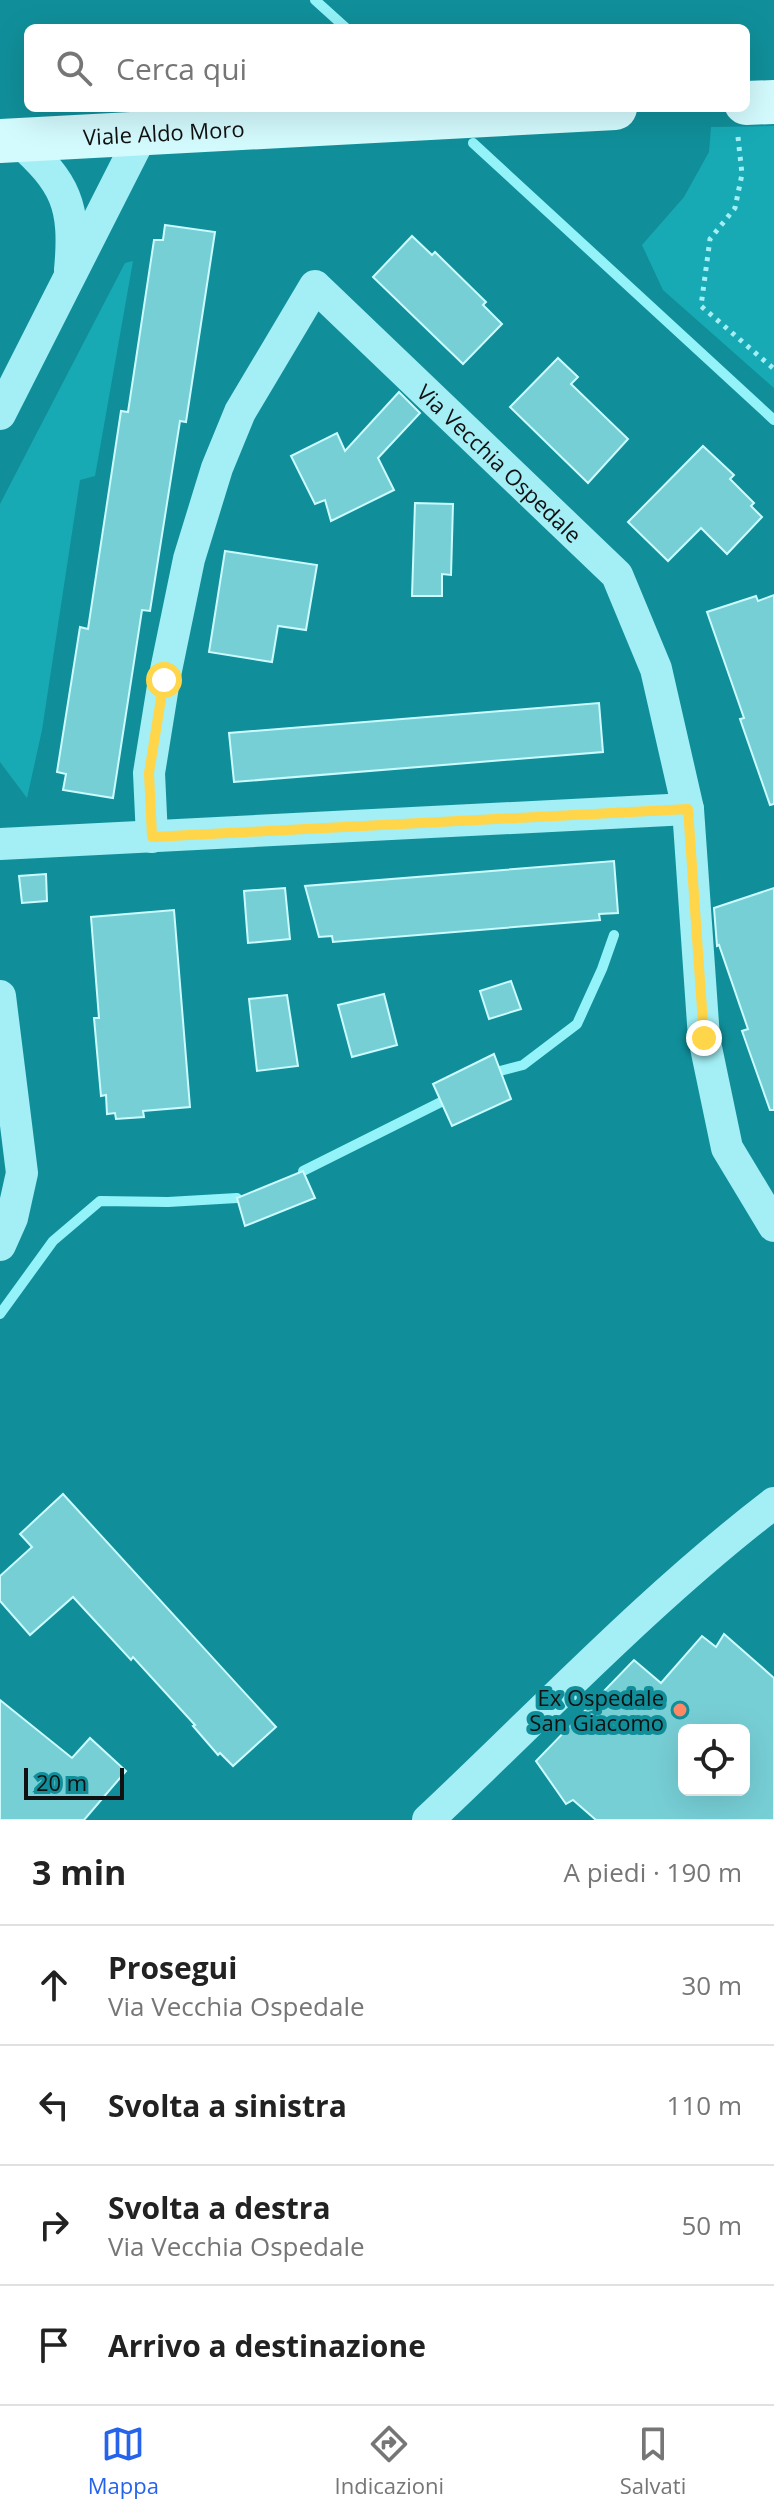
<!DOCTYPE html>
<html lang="it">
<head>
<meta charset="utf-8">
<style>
  :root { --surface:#fff; --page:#f2f2f2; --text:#222; --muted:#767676; --line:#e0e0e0; --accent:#2563eb }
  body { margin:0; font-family:"Open Sans",sans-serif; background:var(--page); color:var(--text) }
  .controls { position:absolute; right:24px; bottom:24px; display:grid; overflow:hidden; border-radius:12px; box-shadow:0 8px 32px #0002 }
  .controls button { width:72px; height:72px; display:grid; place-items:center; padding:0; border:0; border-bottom:2px solid var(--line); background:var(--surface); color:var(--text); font:40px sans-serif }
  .scale { position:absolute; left:24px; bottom:20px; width:100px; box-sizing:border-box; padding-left:8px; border:4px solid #111; border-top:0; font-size:22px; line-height:28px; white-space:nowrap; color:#111; -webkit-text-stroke:6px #108f9a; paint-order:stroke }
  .stop { position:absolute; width:24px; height:24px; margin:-18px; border:6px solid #ffd54a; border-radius:50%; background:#fff }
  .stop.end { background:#ffd54a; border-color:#fff; box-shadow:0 2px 8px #0008 }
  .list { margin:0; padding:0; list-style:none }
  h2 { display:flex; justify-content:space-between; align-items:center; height:104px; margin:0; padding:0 32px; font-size:34px }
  h2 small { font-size:26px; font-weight:400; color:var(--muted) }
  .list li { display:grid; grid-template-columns:52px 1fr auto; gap:24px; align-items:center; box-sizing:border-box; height:120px; padding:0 32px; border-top:2px solid var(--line) }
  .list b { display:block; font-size:30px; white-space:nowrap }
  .list p { margin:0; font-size:26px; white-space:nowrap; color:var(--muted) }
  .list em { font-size:26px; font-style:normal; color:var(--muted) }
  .icon { flex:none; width:44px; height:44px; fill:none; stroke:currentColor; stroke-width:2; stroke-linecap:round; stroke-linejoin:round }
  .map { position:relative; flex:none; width:774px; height:1820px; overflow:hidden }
  .search { position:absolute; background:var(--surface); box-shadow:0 8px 32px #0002; left:24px; right:24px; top:24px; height:88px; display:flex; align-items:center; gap:20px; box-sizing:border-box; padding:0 28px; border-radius:12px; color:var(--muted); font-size:30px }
  .sheet { height:584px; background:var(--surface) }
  nav { display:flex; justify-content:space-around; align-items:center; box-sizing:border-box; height:112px; border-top:2px solid var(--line); background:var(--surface); font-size:22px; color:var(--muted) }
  nav a { display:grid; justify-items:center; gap:4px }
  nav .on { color:var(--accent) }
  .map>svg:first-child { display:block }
  .green { fill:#17aab5 }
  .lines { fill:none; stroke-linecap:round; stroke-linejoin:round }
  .stream { stroke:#94f3f8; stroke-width:10 }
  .building { fill:#77cfd6; stroke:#cbfbfe; stroke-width:2; fill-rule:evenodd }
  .path { stroke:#a3eff5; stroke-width:5; stroke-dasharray:4 6; stroke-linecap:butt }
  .minor { stroke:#a3eff5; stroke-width:32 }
  .secondary { stroke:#d3fafd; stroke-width:44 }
  .route { stroke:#ffd54a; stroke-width:10 }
  .poi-dot { fill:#ff8966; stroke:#108f9a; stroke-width:3 }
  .labels { text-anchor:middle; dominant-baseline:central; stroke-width:8; stroke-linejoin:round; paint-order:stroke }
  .street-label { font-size:22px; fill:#111; stroke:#108f9a }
  .poi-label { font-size:22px; fill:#111; stroke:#108f9a; text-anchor:end }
</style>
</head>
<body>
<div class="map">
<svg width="774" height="1820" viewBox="0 0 774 1820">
  <rect width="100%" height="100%" fill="#108f9a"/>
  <g class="green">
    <path d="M774 126V388L663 290 642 245 684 197 709 152 711 127Z"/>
    <path d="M133 261 95 476 80 480 42 730 27 798 0 762V504L125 263Z"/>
  </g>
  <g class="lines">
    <g class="stream">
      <path d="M315 0 346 28"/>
      <path d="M473 143 774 420"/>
      <path d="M500 1071 523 1065 577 1024 602 969 614 935"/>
      <path d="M303 1171 441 1102"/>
      <path d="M0 1314 53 1241 100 1201 168 1202 237 1198"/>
    </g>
  </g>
  <g class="building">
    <path d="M165 225 215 232 186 422 180 421 150 611 142 610 113 798 63 790 66 774 57 772 80 627 88 629 121 411 128 412 154 240H163Z"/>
    <path d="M412 236 432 255 435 252 486 302 483 305 502 324 463 364 373 277Z"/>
    <path d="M558 358 578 377 571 384 628 439 588 483 510 407Z"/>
    <path d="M399 392 420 413 378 458 394 490 331 521 325 500 315 504 291 456 337 433 345 451Z"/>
    <path d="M703 446 734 475 730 479 754 503 751 506 762 517 727 554 701 528 668 561 628 522Z"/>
    <path d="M415 503 453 504 451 575 442 574V596H412Z"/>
    <path d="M225 551 317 565 306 630 278 626 272 662 209 652Z"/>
    <path d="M774 595V804L770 805 740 719 744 718 707 612 756 596 758 601Z"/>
    <path d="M599 703 603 752 234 782 229 733Z"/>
    <path d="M614 861 618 913 599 914 600 920 333 942 332 936 319 937 305 886Z"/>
    <path d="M46 874 47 901 22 903 19 876Z"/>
    <path d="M285 888 290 939 248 943 244 891Z"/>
    <path d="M774 888V1110H770L742 1031 748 1029 719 945 717 946 714 908Z"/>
    <path d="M174 910 190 1107 143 1111 144 1117 116 1119 115 1113 107 1114 106 1095 101 1096 94 1018H99L91 917Z"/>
    <path d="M511 981 521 1009 489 1019 480 991Z"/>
    <path d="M384 994 397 1045 352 1057 338 1005Z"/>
    <path d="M287 995 298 1066 257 1071 249 999Z"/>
    <path d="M494 1054 511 1099 452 1126 433 1084Z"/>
    <path d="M303 1171 315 1198 245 1226 237 1198Z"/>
    <path d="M63 1494 276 1727 233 1766 220 1753 218 1755 193 1726 195 1725 133 1657 131 1660 73 1597 30 1635 0 1601V1576L32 1547 20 1534Z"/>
    <path d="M724 1634 774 1678V1820H596L573 1800 566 1804 536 1761 634 1660 661 1683 702 1636 716 1647ZM684 1730H744V1790H684Z"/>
    <path d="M0 1700 72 1758 90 1738 126 1771 84 1820H0Z"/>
  </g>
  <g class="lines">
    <path class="path" d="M738 137 742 174 735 208 710 239 701 306 774 369"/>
    <g class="minor">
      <path d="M18 140C66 183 76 205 70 270"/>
      <path d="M0 414 142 134"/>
      <path id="s1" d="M152 837 149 773 164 680 189 559 217 468 240 412 315 286 617 575 656 669 688 809 704 1038 727 1148 774 1226"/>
      <path d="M0 844 688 809"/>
      <path d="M0 996 22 1173 12 1218 0 1245"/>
      <path d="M428 1820C542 1713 650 1598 774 1503"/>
    </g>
    <g class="secondary">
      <path d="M746 103 774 102"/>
      <path id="s2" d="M0 141 615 108"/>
    </g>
  </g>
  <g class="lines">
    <path class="route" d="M164 680 149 773 152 837 688 809 704 1038"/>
  </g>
  <circle class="poi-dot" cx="680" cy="1710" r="8"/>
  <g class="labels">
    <g class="street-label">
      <text stroke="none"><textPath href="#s2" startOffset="164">Viale Aldo Moro</textPath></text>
      <text stroke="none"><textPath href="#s1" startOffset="840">Via Vecchia Ospedale</textPath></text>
    </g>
    <g class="poi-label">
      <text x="664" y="1697">Ex Ospedale<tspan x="664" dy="25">San Giacomo</tspan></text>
    </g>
  </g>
</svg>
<div class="controls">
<button><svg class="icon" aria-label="locate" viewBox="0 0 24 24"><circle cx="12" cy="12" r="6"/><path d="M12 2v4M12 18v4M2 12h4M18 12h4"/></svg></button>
</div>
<div class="scale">20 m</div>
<div class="stop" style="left:164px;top:680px"></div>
<div class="stop end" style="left:704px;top:1038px"></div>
<div class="search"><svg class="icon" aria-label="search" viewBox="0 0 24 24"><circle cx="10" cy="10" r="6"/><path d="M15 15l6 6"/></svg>Cerca qui</div>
</div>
<section class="sheet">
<h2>3 min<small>A piedi · 190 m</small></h2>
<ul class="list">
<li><svg class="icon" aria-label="ahead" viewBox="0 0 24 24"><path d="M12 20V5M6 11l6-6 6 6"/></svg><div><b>Prosegui</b><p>Via Vecchia Ospedale</p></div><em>30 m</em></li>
<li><svg class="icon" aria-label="left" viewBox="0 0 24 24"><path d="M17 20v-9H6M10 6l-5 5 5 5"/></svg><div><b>Svolta a sinistra</b></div><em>110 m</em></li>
<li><svg class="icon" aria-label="right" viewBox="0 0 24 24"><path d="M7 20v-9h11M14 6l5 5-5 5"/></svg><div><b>Svolta a destra</b><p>Via Vecchia Ospedale</p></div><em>50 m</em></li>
<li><svg class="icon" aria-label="arrive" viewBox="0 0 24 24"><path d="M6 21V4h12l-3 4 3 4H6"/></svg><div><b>Arrivo a destinazione</b></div></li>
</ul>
</section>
<nav>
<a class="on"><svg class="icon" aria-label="map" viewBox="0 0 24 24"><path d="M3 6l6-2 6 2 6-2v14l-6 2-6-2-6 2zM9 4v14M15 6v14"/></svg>Mappa</a>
<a><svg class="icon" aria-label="directions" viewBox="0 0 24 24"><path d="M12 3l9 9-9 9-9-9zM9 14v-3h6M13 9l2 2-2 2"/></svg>Indicazioni</a>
<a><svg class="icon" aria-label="saved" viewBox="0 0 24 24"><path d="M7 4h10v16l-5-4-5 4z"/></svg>Salvati</a>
</nav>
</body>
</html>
